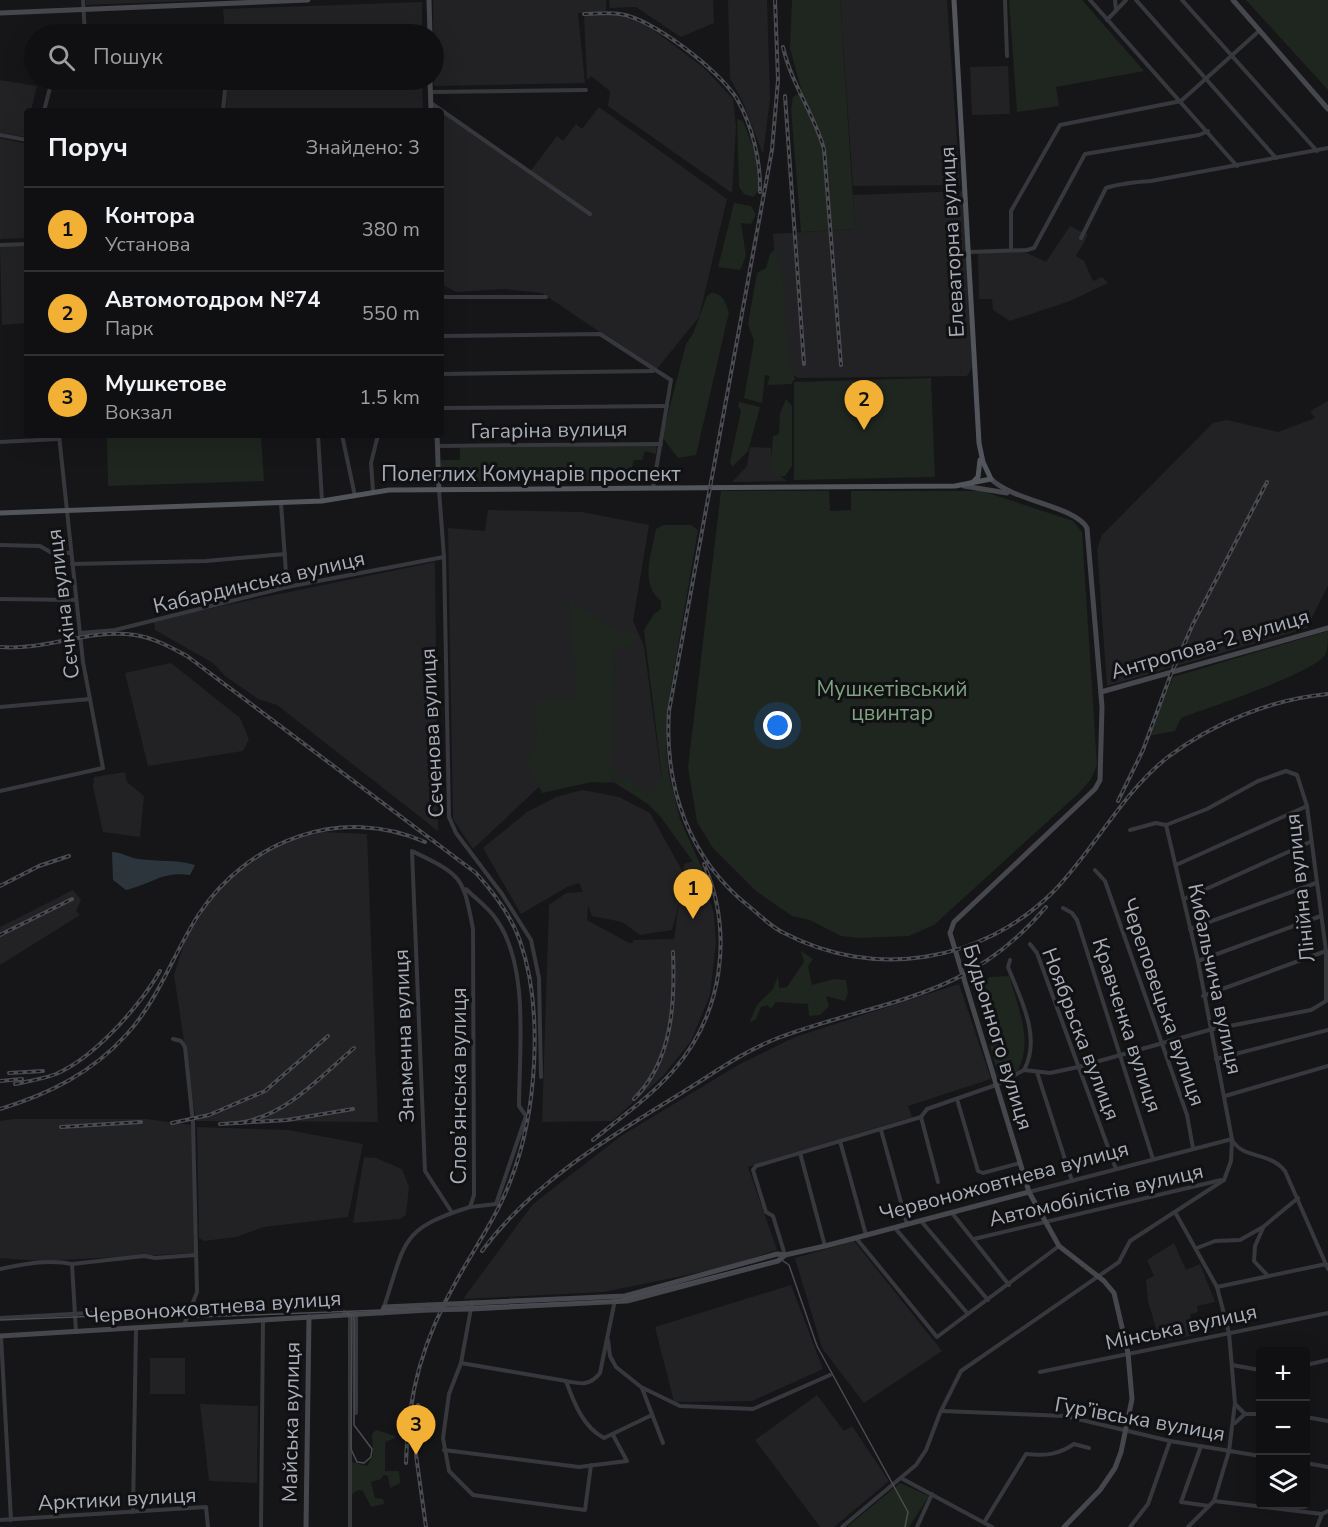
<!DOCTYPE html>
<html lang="uk">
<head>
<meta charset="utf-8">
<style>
  :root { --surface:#101012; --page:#1e1e20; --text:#f1f3f6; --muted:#9c9d9f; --line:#303032; --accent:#f2b134 }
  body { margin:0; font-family:"Nunito Sans",sans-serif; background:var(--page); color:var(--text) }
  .controls { position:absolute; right:18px; bottom:18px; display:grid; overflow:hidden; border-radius:6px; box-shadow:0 6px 24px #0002 }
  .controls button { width:54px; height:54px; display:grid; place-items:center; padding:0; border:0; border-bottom:2px solid var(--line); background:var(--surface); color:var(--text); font:30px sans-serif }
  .you { position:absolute; left:778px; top:726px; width:21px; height:21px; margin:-15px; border:4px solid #fff; border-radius:50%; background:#1a73e8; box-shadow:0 0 0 9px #1a73e833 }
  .badge { display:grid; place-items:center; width:39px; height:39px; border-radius:50%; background:var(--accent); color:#111; font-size:20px; font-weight:700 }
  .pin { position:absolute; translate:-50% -50px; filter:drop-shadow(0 2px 3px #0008) }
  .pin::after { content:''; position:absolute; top:32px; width:21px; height:18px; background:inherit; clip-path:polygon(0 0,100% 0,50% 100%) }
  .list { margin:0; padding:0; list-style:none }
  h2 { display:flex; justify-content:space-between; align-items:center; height:78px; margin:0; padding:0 24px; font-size:26px }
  h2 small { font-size:20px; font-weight:400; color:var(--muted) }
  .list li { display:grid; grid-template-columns:39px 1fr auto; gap:18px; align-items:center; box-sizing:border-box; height:84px; padding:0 24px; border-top:2px solid var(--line) }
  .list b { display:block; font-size:22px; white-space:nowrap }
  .list p { margin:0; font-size:20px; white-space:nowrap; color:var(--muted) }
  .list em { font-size:20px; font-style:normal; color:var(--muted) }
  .icon { flex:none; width:33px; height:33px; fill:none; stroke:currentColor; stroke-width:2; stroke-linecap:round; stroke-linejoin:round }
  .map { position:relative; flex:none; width:1328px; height:1527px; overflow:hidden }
  .search { position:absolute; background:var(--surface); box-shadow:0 6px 24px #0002; left:24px; top:24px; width:420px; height:66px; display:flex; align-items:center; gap:15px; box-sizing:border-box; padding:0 21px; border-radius:33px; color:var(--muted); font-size:22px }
  .panel { position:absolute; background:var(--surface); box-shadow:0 6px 24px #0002; left:24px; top:108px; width:420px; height:330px; border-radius:6px }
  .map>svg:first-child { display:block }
  .built { fill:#222225; fill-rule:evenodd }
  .green { fill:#1e261f }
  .water { fill:#2c353c }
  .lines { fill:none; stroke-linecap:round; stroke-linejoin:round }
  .street { stroke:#37383d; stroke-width:4 }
  .secondary { stroke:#45474d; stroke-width:5 }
  .primary { stroke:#53555c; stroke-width:5 }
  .tram { stroke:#4a4c52; stroke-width:1.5 }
  .rail-casing { stroke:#4a4c52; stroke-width:4 }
  .rail { stroke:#111113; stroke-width:1.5; stroke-dasharray:4.5; stroke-linecap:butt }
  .secondary-bridge { stroke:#45474d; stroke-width:5 }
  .labels { text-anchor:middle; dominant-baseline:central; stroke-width:6; stroke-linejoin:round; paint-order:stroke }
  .street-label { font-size:21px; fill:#a8adb8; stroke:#111113 }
  .park-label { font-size:21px; fill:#7fa381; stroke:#111113 }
</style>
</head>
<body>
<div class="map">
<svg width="1328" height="1527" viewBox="0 0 1328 1527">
  <rect width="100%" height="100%" fill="#161618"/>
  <g class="built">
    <path d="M86 0H209L86 5Z"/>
    <path d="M433 0H606V11L578 13 585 83 434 86Z"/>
    <path d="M609 0H713L714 23 681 37 636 7 610 8Z"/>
    <path d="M728 0H767L770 99 763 154 742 100 730 78Z"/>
    <path d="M840 0H947L960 185 853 186Z"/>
    <path d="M422 2V34H225L223 9Z"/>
    <path d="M619 15 644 23 704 68 733 99 736 127 732 193 608 106 610 91 591 76 587 80 584 16Z"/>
    <path d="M1008 66 1010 114 972 115 970 67Z"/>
    <path d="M0 80 37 86 31 111H27L26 137 0 133Z"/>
    <path d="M227 80H422L423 111H226Z"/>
    <path d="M599 107 727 199 699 317 656 370 542 293 504 289 456 292 441 284V112L529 173 557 136 563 141 576 124 582 129Z"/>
    <path d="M0 138 27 144V238L0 239Z"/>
    <path d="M964 191 972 367 967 376 798 378 784 370 773 234 855 229 853 195Z"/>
    <path d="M1070 226 1088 235 1076 256 1084 261 1093 281 1102 277 1108 283 1070 301 1010 321 993 310 992 299H979L978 253 1023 251 1046 262Z"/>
    <path d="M27 244V323L2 325 0 245Z"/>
    <path d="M1328 401V585L1307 628 1107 686 1097 549 1102 535 1213 423 1227 420 1278 432 1315 418 1310 411Z"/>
    <path d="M750 447 771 448V458L779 475 787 481 732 482 747 466Z"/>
    <path d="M488 510 582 512 649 525 633 621 644 646 662 781 647 803 615 783 585 778 540 786 473 849 453 819 448 528 485 531Z"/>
    <path d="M435 562 438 831 277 705 258 699 225 676 213 663 155 630 154 620Z"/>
    <path d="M171 663 240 718 249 739 243 751 148 766 125 673Z"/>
    <path d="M125 772 127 782 144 796 140 837 103 832 93 787 94 777Z"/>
    <path d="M582 790 619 797 650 813 683 872 684 864 697 860 714 913 716 942 710 995 691 1041 662 1077 612 1121 542 1122 549 905 566 893 583 892 579 883 567 887 521 914 483 848 527 812 556 797ZM679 904 674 939 633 940V943H629L587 920 588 905 592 916 622 922 640 935 672 930Z"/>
    <path d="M323 832 367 834 378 1122 196 1121 174 975 185 940 219 887 272 846Z"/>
    <path d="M73 890 81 900 76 911 80 915 0 965V927Z"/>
    <path d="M959 984 991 1079 908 1106 912 1117 748 1167 777 1250 721 1268 604 1292 463 1299 533 1204 621 1136 738 1065 795 1037Z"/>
    <path d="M14 1119H146L192 1125 195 1253 41 1261 0 1258V1121Z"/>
    <path d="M197 1127 288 1130 363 1144 348 1217 264 1227 236 1237 204 1241 199 1238Z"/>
    <path d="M364 1157 376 1158 402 1169 409 1187 406 1215 400 1219 353 1223Z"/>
    <path d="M854 1241 942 1351 864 1403 822 1348 795 1258Z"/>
    <path d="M1174 1243 1186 1270 1200 1264 1215 1302 1197 1306 1198 1312 1190 1314 1194 1335 1160 1342 1148 1301 1146 1280 1154 1276 1147 1260Z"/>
    <path d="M791 1285 823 1369 752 1401 674 1402 655 1327Z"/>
    <rect x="150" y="1358" width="35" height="36"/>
    <path d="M817 1395 844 1431 852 1426 889 1481 834 1527H820L755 1440Z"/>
    <path d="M200 1404 258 1406 257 1483 209 1481Z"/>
  </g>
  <g class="green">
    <path d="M792 0H840L855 229 801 232 791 110 793 97 802 92 790 48Z"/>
    <path d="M1009 0H1082L1144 71 1056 87 1059 106 1017 112Z"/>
    <path d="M1246 0H1328V90Z"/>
    <path d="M737 119 743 121 755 152 759 190 753 197 744 194 739 187Z"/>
    <path d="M734 203 751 206 756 215 751 224 741 223 746 256 740 270 718 267Z"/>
    <path d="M776 248 778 262 782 265 788 356 795 379 791 384 767 385 770 376 765 375 762 403 744 398 754 341 748 324 757 273 766 268 770 254Z"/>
    <path d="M711 293C723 293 725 302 729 312L696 455 678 458 662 437 686 344 693 334 707 296Z"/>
    <path d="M931 378 935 477 794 480V382Z"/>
    <path d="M786 399 792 406V466L785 476 776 477 770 472 773 436 779 434 780 414Z"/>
    <path d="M739 402 760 407 748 451 732 467 730 462 741 411 738 406Z"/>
    <path d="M107 435H261L264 481 108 486Z"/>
    <path d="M657 445 656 454 645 451 642 460H634L628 480 440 482 441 460H460V448Z"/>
    <path d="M721 491H829L830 511 851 510V491H982L1073 521 1082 532 1097 765 1091 779 1079 793 934 925 909 936 860 938 841 936 810 920 792 916 756 891 713 848 697 822 688 767Z"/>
    <path d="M664 525H691L698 530 670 693 666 747 669 775 680 819 708 882 660 816 648 804 614 782 621 776 649 793 662 777 644 630 654 614 661 609V601C639 583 652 553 656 529Z"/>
    <path d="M569 600 620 633 631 628 636 636 630 647 615 648 611 768 617 774 608 783 592 782 542 793 527 762 537 748 536 701 577 699Z"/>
    <path d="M1328 631C1328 638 1328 648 1326 654 1315 673 1207 708 1181 718L1175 731 1147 736 1173 677Z"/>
    <path d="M801 951 813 959 808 966 812 985 834 979 846 980 848 993 845 1001 826 996 829 1006 820 1015 809 1016 808 1004 776 1002 771 1009 767 1005 761 1007 756 1019 749 1023 757 1005 773 989 778 976 779 988 787 987 804 962Z"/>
    <path d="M1009 976C1018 1007 1034 1042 1017 1072H1003L996 1067 977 997 989 977Z"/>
    <path d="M376 1430 395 1436V1438L385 1442V1471H399L400 1483 390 1488 388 1476 384 1475 381 1479 371 1482 375 1498 383 1499 384 1504 371 1507 363 1491 358 1490 351 1495 352 1462 367 1466 373 1456 372 1434Z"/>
    <path d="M900 1483 929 1496 909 1527H847Z"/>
  </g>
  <path class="water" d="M112 852C122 852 129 858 139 859 158 862 177 859 195 865L190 875C162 871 152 884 126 890L113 880Z"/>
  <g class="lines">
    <g class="street">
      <path d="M83 0 85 34"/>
      <path d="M1005 0 1007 56"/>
      <path d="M1090 0 1237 166"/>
      <path d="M1115 0 1116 11"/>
      <path d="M1136 0 1276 158"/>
      <path d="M1182 0 1317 151"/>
      <path d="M1107 20 1126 0"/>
      <path d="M191 80 223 86 225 90 223 111"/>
      <path d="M431 92 586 90"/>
      <path d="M431 103 590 214"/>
      <path d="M44 111 52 80"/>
      <path d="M0 135 27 140"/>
      <path d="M1081 238 1106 188C1121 183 1135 182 1151 181L1328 148"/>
      <path d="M0 245 27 244"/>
      <path d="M1011 250V211L1060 125 1181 101 1259 31"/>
      <path d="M969 252 1027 250 1034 248 1085 154 1199 135 1208 131"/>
      <path d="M441 297H546"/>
      <path d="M441 336 600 334 671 380 653 488"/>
      <path d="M441 374 653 371"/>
      <path d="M441 408 667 406"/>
      <path d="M318 435 322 501"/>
      <path d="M342 435 355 496"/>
      <path d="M0 442 59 439"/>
      <path d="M438 446 661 444"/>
      <path d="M439 490 444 557 449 817 456 833 502 894 531 940 539 978 541 1077"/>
      <path d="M373 491 371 463 378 435"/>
      <path d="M281 503 287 587"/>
      <path d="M0 545 40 546 52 553H71"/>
      <path d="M72 564 206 561 285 554"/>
      <path d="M0 599 76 600"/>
      <path d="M81 633 115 630 287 587 444 557"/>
      <path d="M0 707 90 699"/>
      <path d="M0 791 103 768 83 662 59 435"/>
      <path d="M1176 865 1307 806"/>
      <path d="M1095 870 1105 881 1187 1115 1193 1148"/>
      <path d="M466 889C476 899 489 908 496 919 530 966 519 1051 519 1106L526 1116 496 1204 470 1207"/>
      <path d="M1184 899 1310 842"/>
      <path d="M1063 908 1072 913 1077 920 1153 1159"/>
      <path d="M1190 929 1316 883"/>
      <path d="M1030 944 1037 953 1116 1169"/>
      <path d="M1010 960 1008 967C1020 998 1042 1037 1024 1070"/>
      <path d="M1198 961 1321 916"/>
      <path d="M1203 996 1326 951"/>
      <path d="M173 1039 181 1041 185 1047 193 1123 197 1292 184 1325"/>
      <path d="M1216 1059 1328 1030"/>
      <path d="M1037 1072 1072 1181"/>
      <path d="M1225 1096 1328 1066"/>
      <path d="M957 1099 978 1171 983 1173 1020 1163"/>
      <path d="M921 1117 938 1182"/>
      <path d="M881 1130 907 1224"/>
      <path d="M1232 1140C1244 1160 1269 1151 1285 1171L1328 1269"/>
      <path d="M840 1141 866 1235"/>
      <path d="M800 1153 825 1246"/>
      <path d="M1029 1192 1232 1139"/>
      <path d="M1175 1212 1217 1287 1229 1333 1235 1403 1229 1451 1214 1501 1188 1527"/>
      <path d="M952 1213 1009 1285"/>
      <path d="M921 1221 988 1300"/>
      <path d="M895 1228 968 1314"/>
      <path d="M1263 1228 1255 1246 1254 1261 1268 1276"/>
      <path d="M856 1238 937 1337 1059 1246"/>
      <path d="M974 1239 1221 1180"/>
      <path d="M1197 1248 1215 1241 1240 1240 1263 1227 1298 1198"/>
      <path d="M785 1255 773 1216 766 1212 753 1170 756 1166 921 1117 927 1109 996 1085 1024 1070 1050 1073 1078 1067 1209 1030 1311 1010 1326 1001V951L1307 806 1297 775 1286 771 1258 781 1207 809 1166 825 1156 823 1130 830"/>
      <path d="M72 1264 144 1256 155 1258 196 1255"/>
      <path d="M0 1269C23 1264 48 1259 72 1264L76 1332"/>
      <path d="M1217 1287 1326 1264"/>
      <path d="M615 1300 600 1373C590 1386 581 1384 566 1381 574 1403 583 1427 604 1438L652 1415"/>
      <path d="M472 1303 461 1363 449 1394 443 1438 449 1471 473 1495 585 1510 591 1465"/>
      <path d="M384 1307C406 1240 400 1229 470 1207L474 1195 473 929C463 875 461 875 412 851L425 1171 451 1211"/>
      <path d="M350 1315V1527"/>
      <path d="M0 1318 177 1308 188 1310"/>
      <path d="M1 1336 11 1520"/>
      <path d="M608 1340 610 1356 616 1367 641 1387 680 1406 753 1409 830 1375"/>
      <path d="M461 1363 566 1381"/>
      <path d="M1232 1365 1260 1370"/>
      <path d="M1306 1365 1328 1360"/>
      <path d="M1040 1372 1328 1313"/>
      <path d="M642 1388 663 1443"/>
      <path d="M1235 1404 1245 1414"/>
      <path d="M942 1411 1065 1416 1170 1441 1260 1456"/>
      <path d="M356 1413V1314"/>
      <path d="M1306 1417 1328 1421"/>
      <path d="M1235 1423 1245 1414H1260"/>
      <path d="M1201 1446 1181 1502 1209 1506"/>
      <path d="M444 1450 579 1467 627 1461 613 1435"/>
      <path d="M1306 1463 1328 1467"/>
      <path d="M901 1478 992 1527"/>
      <path d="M1214 1501 1322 1514"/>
      <path d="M133 1512 136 1328"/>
      <path d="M0 1520 206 1507 208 1527"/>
      <path d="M985 1521 1026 1454C1045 1456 1058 1455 1074 1444L1089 1448"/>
      <path d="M261 1527 263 1320"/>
      <path d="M842 1527 916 1465 926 1450 940 1413 961 1371 1119 1262 1130 1241 1224 1180 1231 1161 1232 1139 1198 961 1166 825"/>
      <path d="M917 1527 932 1494"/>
      <path d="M1130 1527 1148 1504 1170 1441"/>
      <path d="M1317 1527 1322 1514 1328 1511"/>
    </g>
    <g class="secondary">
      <path d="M429 0 430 34"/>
      <path d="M1233 0 1328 109"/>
      <path d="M0 13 308 0"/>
      <path d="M430 80 431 111"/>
      <path d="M437 435 439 489"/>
      <path d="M991 479C1015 502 1075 506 1087 528L1102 707 1100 780 1095 789 954 922 950 933 1029 1192 1059 1246 1104 1281 1114 1293 1128 1353 1132 1399 1121 1452 1115 1468 1100 1490 1064 1527"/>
      <path d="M964 486 1007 493"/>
      <path d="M1101 692 1328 628"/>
      <path d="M472 1303 625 1296 777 1254 785 1255 825 1246 1029 1192"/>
      <path d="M471 1309 627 1301 778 1261 785 1255"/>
      <path d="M382 1313 384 1307 429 1305"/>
      <path d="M0 1336 428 1310"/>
      <path d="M306 1527 309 1317"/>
    </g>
    <g class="primary">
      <path d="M972 483 978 477 980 460"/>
      <path d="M0 513 322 501 389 490 955 486 991 479 983 462 979 443 954 0"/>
    </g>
    <g class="tram">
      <path d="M343 1313 350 1315 352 1319 351 1449 357 1462 364 1463 371 1457 372 1449 354 1425V1320L353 1315 344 1311"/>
      <path d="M0 1320 175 1313 199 1317 615 1301 780 1259 789 1265 817 1346 908 1512 905 1527"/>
    </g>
    <g class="rail-casing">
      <g id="rail">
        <path d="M775 0 778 80 772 150 669 711C664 787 689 860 751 908 762 917 771 927 784 933 874 980 981 963 1053 892 1095 849 1121 794 1168 757 1213 723 1272 699 1328 694"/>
        <path d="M584 14C596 14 609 12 620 14 653 19 720 71 737 99 752 125 761 161 760 192"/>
        <path d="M783 47C791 83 814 114 824 149L841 365"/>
        <path d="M785 96 804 364"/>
        <path d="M0 647C46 651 89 628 135 635 154 638 170 647 187 656L476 873C494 893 511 915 520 941 544 1010 537 1114 510 1182 497 1216 476 1246 458 1278 423 1339 408 1392 406 1463"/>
        <path d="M1118 801 1143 750 1171 674 1193 624 1267 482"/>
        <path d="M0 886 39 866 69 856"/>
        <path d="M0 935 72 899"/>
        <path d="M9 1073 43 1071"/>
        <path d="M0 1081 22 1079"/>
        <path d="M15 1084C29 1081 43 1079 56 1074 95 1057 139 1007 160 971"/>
        <path d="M634 1099C673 1060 675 1003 673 952"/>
        <path d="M0 1109C49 1094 92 1073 127 1034 159 999 173 954 199 914 248 840 341 805 425 842"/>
        <path d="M172 1123 209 1115 265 1091 328 1036"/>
        <path d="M239 1123C287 1115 318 1079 354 1048"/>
        <path d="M220 1124 287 1120 353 1109"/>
        <path d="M61 1127 141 1122"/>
        <path d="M593 1140C620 1118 650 1097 673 1071 723 1014 734 933 704 864"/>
        <path d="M482 1251C534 1181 610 1137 683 1092 714 1073 744 1051 778 1038 882 999 967 1001 1046 907"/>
        <path d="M418 1405 416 1455 426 1527"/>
      </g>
    </g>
    <use href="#rail" class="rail"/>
    <g class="secondary-bridge">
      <path d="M429 1305 472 1303"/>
      <path d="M428 1310 471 1309"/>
    </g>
  </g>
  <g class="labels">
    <g class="street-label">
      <text transform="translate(952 242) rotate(-93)">Елеваторна вулиця</text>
      <text transform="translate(549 430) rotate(-1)">Гагаріна вулиця</text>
      <text x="531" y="474">Полеглих Комунарів проспект</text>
      <text transform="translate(259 582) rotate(-13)">Кабардинська вулиця</text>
      <text transform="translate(63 604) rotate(-97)">Сєчкіна вулиця</text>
      <text transform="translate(1210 644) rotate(-16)">Антропова-2 вулиця</text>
      <text transform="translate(432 733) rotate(-93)">Сєченова вулиця</text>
      <text transform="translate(1300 888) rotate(-96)">Лінійна вулиця</text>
      <text transform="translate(1215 979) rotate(78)">Кибальчича вулиця</text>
      <text transform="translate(1163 1002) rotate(71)">Череповецька вулиця</text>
      <text transform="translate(1127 1025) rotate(72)">Кравченка вулиця</text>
      <text transform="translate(1081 1034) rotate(69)">Ноябрьска вулиця</text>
      <text transform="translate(404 1036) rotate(-92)">Знаменна вулиця</text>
      <text transform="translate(998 1037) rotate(73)">Будьонного вулиця</text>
      <text transform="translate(459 1086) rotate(-90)">Слов’янська вулиця</text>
      <text transform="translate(1004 1181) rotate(-15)">Червоножовтнева вулиця</text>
      <text transform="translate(1096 1195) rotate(-13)">Автомобілістів вулиця</text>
      <text transform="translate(213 1307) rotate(-4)">Червоножовтнева вулиця</text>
      <text transform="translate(1181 1327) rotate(-12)">Мінська вулиця</text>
      <text transform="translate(1140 1419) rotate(10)">Гур’ївська вулиця</text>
      <text transform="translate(291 1422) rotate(-89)">Майська вулиця</text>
      <text transform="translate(117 1499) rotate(-3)">Арктики вулиця</text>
    </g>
    <g class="park-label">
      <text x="892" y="689">Мушкетівський<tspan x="892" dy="24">цвинтар</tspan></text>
    </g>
  </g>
</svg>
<div class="controls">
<button>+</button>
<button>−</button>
<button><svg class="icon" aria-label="layers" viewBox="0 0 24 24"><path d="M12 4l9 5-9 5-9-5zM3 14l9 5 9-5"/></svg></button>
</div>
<div class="you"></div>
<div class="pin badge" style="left:693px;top:919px">1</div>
<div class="pin badge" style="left:864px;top:430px">2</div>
<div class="pin badge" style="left:416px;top:1455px">3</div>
<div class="search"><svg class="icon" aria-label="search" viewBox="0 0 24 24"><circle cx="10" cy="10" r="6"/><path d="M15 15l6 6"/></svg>Пошук</div>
<section class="panel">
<h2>Поруч<small>Знайдено: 3</small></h2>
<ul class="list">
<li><span class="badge">1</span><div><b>Контора</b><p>Установа</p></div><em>380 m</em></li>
<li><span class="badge">2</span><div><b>Автомотодром №74</b><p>Парк</p></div><em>550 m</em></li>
<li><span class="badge">3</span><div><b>Мушкетове</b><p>Вокзал</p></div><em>1.5 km</em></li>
</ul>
</section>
</div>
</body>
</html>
